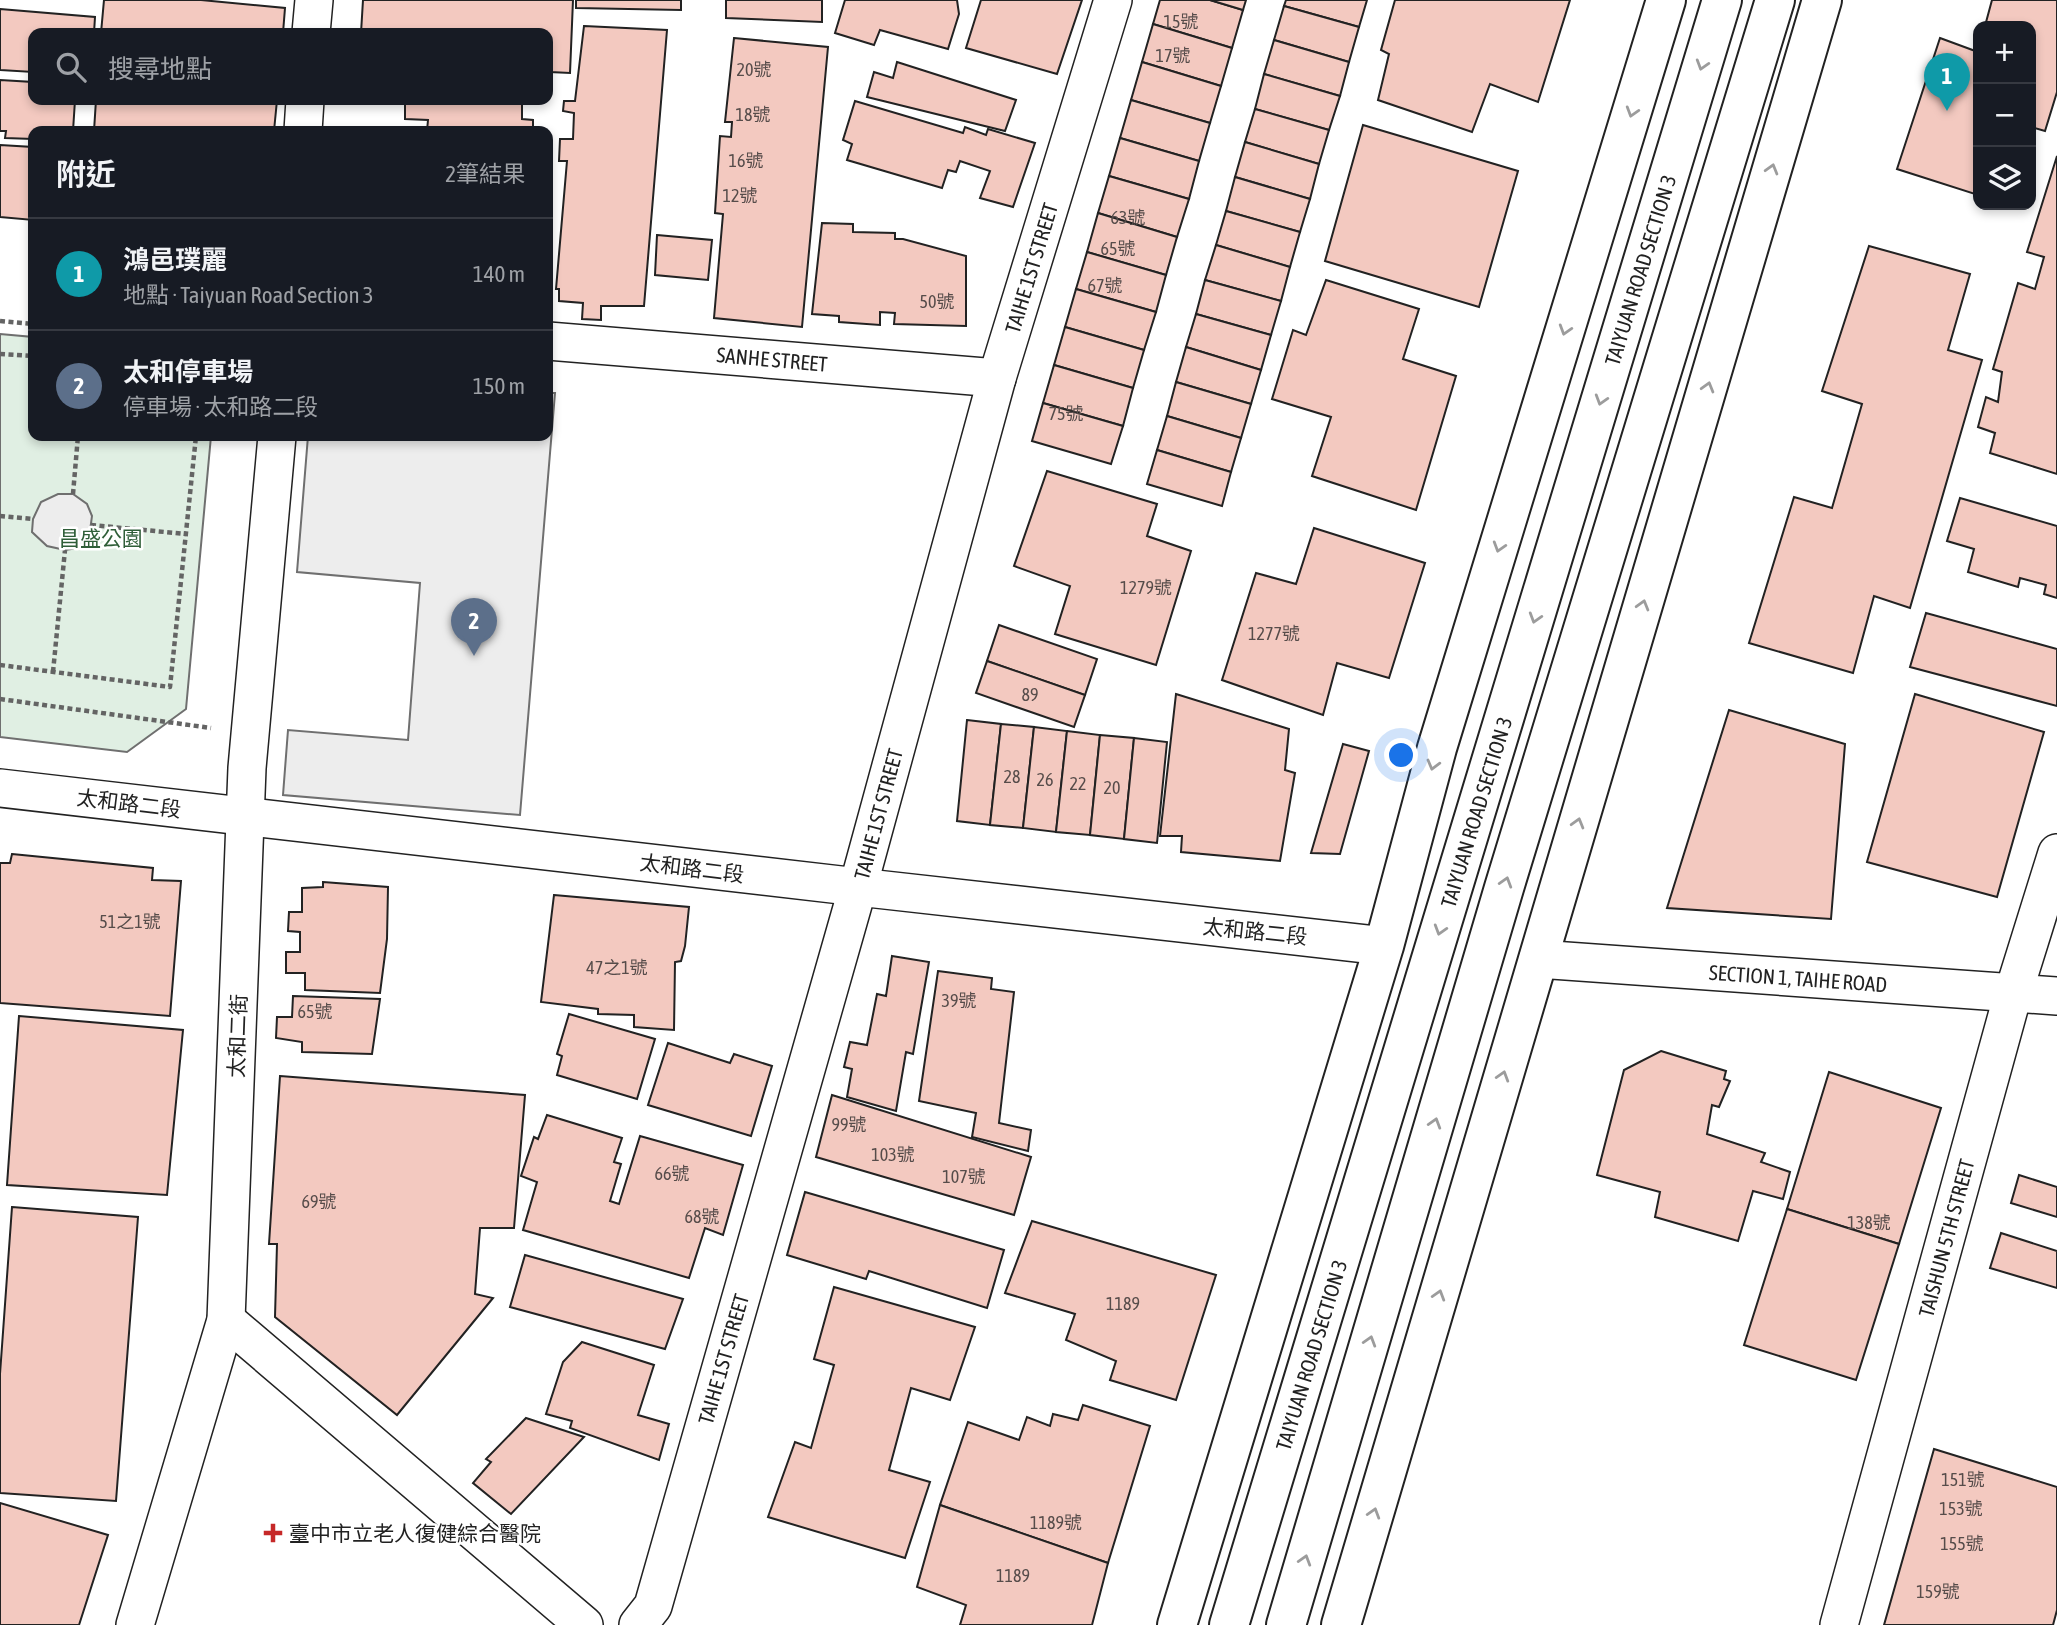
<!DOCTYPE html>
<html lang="zh-TW">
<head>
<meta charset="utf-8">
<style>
  :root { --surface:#171b24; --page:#20242c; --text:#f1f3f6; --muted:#9ea1a6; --line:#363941; --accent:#1a73e8 }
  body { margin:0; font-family:"Asap Condensed","Noto Sans TC",sans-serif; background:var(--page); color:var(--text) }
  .controls { position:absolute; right:21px; top:21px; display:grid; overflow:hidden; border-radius:14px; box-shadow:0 4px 10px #0003 }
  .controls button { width:63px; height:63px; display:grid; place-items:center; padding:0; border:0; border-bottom:2px solid var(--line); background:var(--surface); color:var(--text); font:35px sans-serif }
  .you { position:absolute; left:1402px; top:756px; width:24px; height:24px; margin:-18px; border:5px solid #fff; border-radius:50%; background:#1a73e8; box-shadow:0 0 0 10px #1a73e833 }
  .badge { display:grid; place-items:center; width:46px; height:46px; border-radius:50%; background:var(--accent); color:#fff; font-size:23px; font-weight:700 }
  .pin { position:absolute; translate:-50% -58px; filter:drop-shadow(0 2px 4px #0008) }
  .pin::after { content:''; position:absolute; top:37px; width:24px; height:21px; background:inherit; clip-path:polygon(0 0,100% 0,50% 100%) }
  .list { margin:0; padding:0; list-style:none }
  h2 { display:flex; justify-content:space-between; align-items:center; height:91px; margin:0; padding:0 28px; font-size:30px }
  h2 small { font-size:23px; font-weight:400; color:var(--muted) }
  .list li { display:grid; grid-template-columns:46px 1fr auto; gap:21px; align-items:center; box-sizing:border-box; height:112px; padding:0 28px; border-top:2px solid var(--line) }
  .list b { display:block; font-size:26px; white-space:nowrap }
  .list p { margin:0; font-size:23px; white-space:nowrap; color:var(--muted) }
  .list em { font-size:23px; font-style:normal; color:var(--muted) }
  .icon { flex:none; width:38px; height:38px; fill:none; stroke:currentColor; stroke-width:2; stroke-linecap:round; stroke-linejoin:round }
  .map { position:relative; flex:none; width:2057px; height:1625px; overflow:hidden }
  .search { position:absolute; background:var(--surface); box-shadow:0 4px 10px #0003; left:28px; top:28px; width:525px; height:77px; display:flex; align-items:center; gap:18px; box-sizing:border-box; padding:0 24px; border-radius:14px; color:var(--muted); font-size:26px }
  .panel { position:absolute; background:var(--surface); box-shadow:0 4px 10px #0003; left:28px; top:126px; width:525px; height:315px; border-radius:14px }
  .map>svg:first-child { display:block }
  .green { fill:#e0efe3; stroke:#6f6f6f; stroke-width:2 }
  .parking { fill:#ededed; stroke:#6f6f6f; stroke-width:2 }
  .building { fill:#f3c9c0; stroke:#222; stroke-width:2 }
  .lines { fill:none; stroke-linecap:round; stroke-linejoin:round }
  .minor-casing { stroke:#222; stroke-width:40 }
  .secondary-casing { stroke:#222; stroke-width:42 }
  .path { stroke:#646464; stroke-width:4.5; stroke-dasharray:5 3.5; stroke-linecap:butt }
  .minor { stroke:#fff; stroke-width:37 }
  .secondary { stroke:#fff; stroke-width:38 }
  .oneway { stroke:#9c9c9c }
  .poi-dot { fill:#c62828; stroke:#fff; stroke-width:2.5 }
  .labels { text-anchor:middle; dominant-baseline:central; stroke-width:5; stroke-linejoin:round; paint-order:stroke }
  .number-label { font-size:18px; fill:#564c4a }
  .street-label { font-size:21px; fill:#222; stroke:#fff }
  .park-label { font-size:21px; fill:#2f5e38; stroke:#fff }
  .poi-label { font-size:21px; fill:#222; stroke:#fff; text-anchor:start }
</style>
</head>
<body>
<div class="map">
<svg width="2057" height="1625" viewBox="0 0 2057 1625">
  <rect width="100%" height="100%" fill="#fff"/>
  <path class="green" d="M0 334 33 337V436H211L186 709 127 752 0 737Z"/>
  <g class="parking">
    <path d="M548 393H555L520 815 283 795 288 730 408 740 420 583 297 572 308 436H548Z"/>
    <path d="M58 494H73L87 504 92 516 90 531 84 547 65 550 47 546 32 532 33 519 41 502Z"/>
  </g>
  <g class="building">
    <path d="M104 0H201L285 8 283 33H101Z"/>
    <path d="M363 0H573L570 73 550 72 551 61H548V33H361Z"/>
    <path d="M576 0H681V10L576 8Z"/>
    <path d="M726 0H822V22L726 18Z"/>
    <path d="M845 0H957L959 14 948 49 880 30 874 45 835 33Z"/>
    <path d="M981 0H1082L1057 74 966 48Z"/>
    <path d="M1160 0H1210L1243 10 1232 48 1153 24Z"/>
    <path d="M1210 0H1246L1243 10Z"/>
    <path d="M1286 0H1367L1359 27 1284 6Z"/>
    <path d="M1395 0H1570L1538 102 1490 84 1472 132 1378 100 1389 54 1381 50Z"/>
    <path d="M1992 0H2057V92L2045 131 2031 127V26H1985Z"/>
    <path d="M1284 6 1359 27 1349 62 1274 40Z"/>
    <path d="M0 9 95 17 94 33H33V72L0 70Z"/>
    <path d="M1153 24 1232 48 1221 86 1142 62Z"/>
    <path d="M584 26 667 30 644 306H601V320L582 319 583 303 559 301V289H556L567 161H559L560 139H573L574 113 563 111 564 101H575Z"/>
    <path d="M734 38 828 47 802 327 714 318 723 214 715 213 720 136 731 137 732 122H725Z"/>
    <path d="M1940 38 1978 52V50V195L1897 169Z"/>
    <path d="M1274 40 1349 62 1340 96 1264 74Z"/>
    <path d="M897 62 1016 100 1005 131 867 97 874 72 893 78Z"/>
    <path d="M1142 62 1221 86 1210 123 1131 100Z"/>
    <path d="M1264 74 1340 96 1329 130 1255 109Z"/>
    <path d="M0 80 33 82V100H75L73 131H33V139L5 138 6 131H0Z"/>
    <path d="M96 100H277L274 131H94Z"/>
    <path d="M357 100H522V119L533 120V131H427L428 120 405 119V103Z"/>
    <path d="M1131 100 1210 123 1199 161 1120 138Z"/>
    <path d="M855 101 963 133 965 127 986 135 988 129 1035 143 1013 207 980 198 990 171 960 161 956 172 948 170 942 188 847 160 852 144 843 140Z"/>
    <path d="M1255 109 1329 130 1319 164 1245 142Z"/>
    <path d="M1363 125 1518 171 1479 307 1325 261Z"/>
    <path d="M1120 138 1199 161 1189 199 1109 176Z"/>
    <path d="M1245 142 1319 164 1310 199 1235 177Z"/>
    <path d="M0 145 33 147V220L0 217Z"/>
    <path d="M2057 156V474L1990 453 1995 433 1978 427 1986 397 1998 402 2002 372 1993 369 2018 283 2035 289 2044 257 2027 252Z"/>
    <path d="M1109 176 1189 199 1177 237 1098 213Z"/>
    <path d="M1235 177 1310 199 1300 232 1226 211Z"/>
    <path d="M1226 211 1300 232 1290 267 1216 245Z"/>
    <path d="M1098 213 1177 237 1166 275 1087 252Z"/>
    <path d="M822 223 853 224V232L895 233V239H903L966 256V326L894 324 895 313 880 312V325L839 322V316L812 314Z"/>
    <path d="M657 235 712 240 708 280 655 275Z"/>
    <path d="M1216 245 1290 267 1281 301 1205 280Z"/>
    <path d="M1869 246 1970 274 1948 350 1982 360 1910 608 1874 596 1853 673 1749 643 1794 497 1832 508 1862 404 1822 391Z"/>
    <path d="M1087 252 1166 275 1156 312 1076 289Z"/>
    <path d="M1205 280 1281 301 1271 335 1196 314Z"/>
    <path d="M1326 280 1419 309 1403 359 1456 376 1416 510 1312 476 1331 417 1272 399 1293 330 1306 335Z"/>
    <path d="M1076 289 1156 312 1144 350 1065 327Z"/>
    <path d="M1196 314 1271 335 1261 370 1186 347Z"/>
    <path d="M1065 327 1144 350 1133 388 1054 365Z"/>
    <path d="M1186 347 1261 370 1251 404 1176 382Z"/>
    <path d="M1054 365 1133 388 1123 426 1043 403Z"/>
    <path d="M1176 382 1251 404 1241 438 1167 416Z"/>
    <path d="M1043 403 1123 426 1111 464 1032 441Z"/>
    <path d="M1167 416 1241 438 1231 472 1157 450Z"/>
    <path d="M1157 450 1231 472 1222 506 1147 484Z"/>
    <path d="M1047 471 1157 504 1147 536 1191 551 1156 665 1055 634 1070 586 1014 566Z"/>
    <path d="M1960 498 2057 526V598L2044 594 2046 585 2020 578 2018 587 1968 572 1974 549 1947 541Z"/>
    <path d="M1314 528 1425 563 1389 678 1337 663 1323 715 1222 680 1256 573 1296 584Z"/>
    <path d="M1926 613 2057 649V706L1910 667Z"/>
    <path d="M999 625 1097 659 1085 695 987 661Z"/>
    <path d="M987 661 1085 695 1074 727 976 693Z"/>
    <path d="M1176 694 1289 729 1285 770 1295 773 1280 861 1181 852 1182 836H1160Z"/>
    <path d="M1915 694 2044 732 1997 897 1867 862Z"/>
    <path d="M1729 710 1845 744 1831 919 1667 908Z"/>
    <path d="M967 720 1001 724 990 825 957 821Z"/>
    <path d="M1001 724 1034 727 1023 828 990 825Z"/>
    <path d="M1034 727 1067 731 1056 832 1023 828Z"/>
    <path d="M1067 731 1100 735 1090 835 1056 832Z"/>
    <path d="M1100 735 1134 738 1124 839 1090 835Z"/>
    <path d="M1134 738 1167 742 1157 843 1124 839Z"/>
    <path d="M1343 744 1369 751 1340 854 1311 853Z"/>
    <path d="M12 854 153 868 152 880 181 881 170 1016 0 1003V863H10Z"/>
    <path d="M323 882 388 887 387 939 380 993 305 990V973H286V952H300V932L288 931 289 912H302V888L323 887Z"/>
    <path d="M554 895 689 907 685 946 681 961 675 962 674 1030 634 1027V1015L598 1014V1009L541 1002Z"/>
    <path d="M892 956 929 962 913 1054 906 1052 896 1111 847 1097 852 1069 844 1067 850 1042 867 1045 877 994 886 996Z"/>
    <path d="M938 971 992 978 991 989 1014 992 999 1123 1031 1130 1028 1151 972 1137 976 1113 919 1101Z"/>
    <path d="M293 996 380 999 372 1054 302 1052V1042L276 1038 277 1017H292Z"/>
    <path d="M569 1014 655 1039 637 1099 557 1075 562 1056 557 1054Z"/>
    <path d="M19 1016 183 1030 167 1195 7 1185Z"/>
    <path d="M668 1043 730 1063 734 1054 772 1066 751 1136 648 1105Z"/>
    <path d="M1661 1051 1726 1071 1724 1079 1730 1081 1719 1107 1712 1105 1707 1134 1765 1153 1761 1162 1790 1172 1783 1199 1753 1191 1738 1241 1655 1217 1660 1192 1597 1175 1624 1070Z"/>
    <path d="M1829 1072 1941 1108 1899 1244 1787 1209Z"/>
    <path d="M280 1076 525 1095 514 1228H480L475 1294 493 1298 397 1415 275 1317 277 1244H269Z"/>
    <path d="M832 1095 1031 1157 1014 1215 816 1157Z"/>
    <path d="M547 1115 622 1138 614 1162 621 1164 610 1201 619 1204 640 1136 743 1165 723 1235 705 1228 689 1278 523 1230 537 1182 521 1176 534 1137 538 1139Z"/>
    <path d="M2019 1175 2057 1187V1217L2011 1203Z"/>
    <path d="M805 1192 1004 1250 987 1308 869 1271 866 1279 787 1255Z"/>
    <path d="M12 1207 138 1217 116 1501 0 1493V1374Z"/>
    <path d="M1787 1209 1899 1244 1856 1380 1744 1345Z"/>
    <path d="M1032 1221 1216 1275 1176 1400 1110 1380 1116 1361 1066 1340 1075 1314 1005 1293Z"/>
    <path d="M2001 1233 2057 1251V1288L1990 1268Z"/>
    <path d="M525 1255 683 1299 665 1349 510 1307Z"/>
    <path d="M834 1287 975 1327 950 1400 911 1388 889 1470 930 1482 905 1558 768 1517 795 1442 811 1448 834 1365 814 1359Z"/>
    <path d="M582 1342 654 1365 638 1415 669 1424 659 1460 570 1428 572 1421 546 1414 563 1362Z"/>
    <path d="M1083 1405 1150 1426 1108 1563 940 1505 968 1422 1019 1440 1027 1417 1050 1426 1053 1414 1078 1420Z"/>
    <path d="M526 1418 584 1437 511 1514 473 1483 491 1462 486 1459Z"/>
    <path d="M1934 1449 2057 1487V1610L2053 1625H1884Z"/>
    <path d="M0 1503 108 1535 79 1625H0Z"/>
    <path d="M940 1505 1108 1563 1092 1625H960L966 1605 917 1587Z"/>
  </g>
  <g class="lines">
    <g class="minor-casing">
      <g id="minor">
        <path d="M311 33 314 0"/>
        <path d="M303 131 305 100"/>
        <path d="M548 341 997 378"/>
        <path d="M0 788 858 887 1384 946"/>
        <path d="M1538 959 2057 996"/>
        <path d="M226 1320 584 1625"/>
        <path d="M135 1625 226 1320 247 768 277 436"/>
        <path d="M638 1625 653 1606 858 887 997 378 1113 0"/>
        <path d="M1839 1625 2013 994 2057 853"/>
      </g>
    </g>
    <g class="secondary-casing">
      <g id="secondary">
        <path d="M1177 1625 1384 946 1437 748 1666 0"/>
        <path d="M1229 1625 1722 0"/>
        <path d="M1286 1625 1504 888 1775 0"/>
        <path d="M1341 1625 1822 0"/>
      </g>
    </g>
    <g class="path">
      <path d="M0 321 33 324"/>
      <path d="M0 354 33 356"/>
      <path d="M73 494 78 436"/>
      <path d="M0 516 33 519"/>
      <path d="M91 525 186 534"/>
      <path d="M0 665 170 687 196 436"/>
      <path d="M53 672 65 550"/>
      <path d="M0 699 211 728"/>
    </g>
    <use href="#minor" class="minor"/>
    <use href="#secondary" class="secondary"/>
  </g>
  <defs><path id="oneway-chevron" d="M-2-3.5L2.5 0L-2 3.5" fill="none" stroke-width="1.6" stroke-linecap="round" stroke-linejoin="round" transform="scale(1.75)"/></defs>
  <g class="oneway">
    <use href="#oneway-chevron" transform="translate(1702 65) rotate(107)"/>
    <use href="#oneway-chevron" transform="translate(1632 112) rotate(107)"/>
    <use href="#oneway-chevron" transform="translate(1772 169) rotate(-74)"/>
    <use href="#oneway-chevron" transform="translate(1565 330) rotate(107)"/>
    <use href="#oneway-chevron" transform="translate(1708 387) rotate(-74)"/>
    <use href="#oneway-chevron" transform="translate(1601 400) rotate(107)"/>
    <use href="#oneway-chevron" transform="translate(1499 547) rotate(107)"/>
    <use href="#oneway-chevron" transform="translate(1643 605) rotate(-74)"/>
    <use href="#oneway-chevron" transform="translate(1535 618) rotate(107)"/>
    <use href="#oneway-chevron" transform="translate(1433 765) rotate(105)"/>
    <use href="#oneway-chevron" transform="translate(1578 823) rotate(-74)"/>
    <use href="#oneway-chevron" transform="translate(1506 882) rotate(-73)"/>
    <use href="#oneway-chevron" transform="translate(1440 930) rotate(107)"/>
    <use href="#oneway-chevron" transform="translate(1503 1076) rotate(-73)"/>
    <use href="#oneway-chevron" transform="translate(1435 1123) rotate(-73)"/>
    <use href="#oneway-chevron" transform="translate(1439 1295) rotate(-73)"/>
    <use href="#oneway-chevron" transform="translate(1370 1341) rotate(-73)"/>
    <use href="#oneway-chevron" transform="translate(1374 1513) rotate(-73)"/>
    <use href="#oneway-chevron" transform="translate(1305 1560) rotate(-73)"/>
  </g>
  <path class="poi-dot" d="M269.5 1522.5h7v7h7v7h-7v7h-7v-7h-7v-7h7z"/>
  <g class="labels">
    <g class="number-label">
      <text x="1181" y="21">15號</text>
      <text x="1173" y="55">17號</text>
      <text x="754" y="69">20號</text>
      <text x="753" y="114">18號</text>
      <text x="746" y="160">16號</text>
      <text x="740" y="195">12號</text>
      <text x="1128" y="217">63號</text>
      <text x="1118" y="248">65號</text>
      <text x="1105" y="285">67號</text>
      <text x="937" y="301">50號</text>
      <text x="1066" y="413">75號</text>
      <text x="1146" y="587">1279號</text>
      <text x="1274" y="633">1277號</text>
      <text x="1030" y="694">89</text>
      <text x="1012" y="776">28</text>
      <text x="1045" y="779">26</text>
      <text x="1078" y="783">22</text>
      <text x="1112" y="787">20</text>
      <text x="130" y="921">51之1號</text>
      <text x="617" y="967">47之1號</text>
      <text x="959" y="1000">39號</text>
      <text x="315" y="1011">65號</text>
      <text x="849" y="1124">99號</text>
      <text x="893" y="1154">103號</text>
      <text x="672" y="1173">66號</text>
      <text x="964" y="1176">107號</text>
      <text x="319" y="1201">69號</text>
      <text x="702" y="1216">68號</text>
      <text x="1869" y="1222">138號</text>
      <text x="1123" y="1303">1189</text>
      <text x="1963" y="1479">151號</text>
      <text x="1961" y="1508">153號</text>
      <text x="1056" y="1522">1189號</text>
      <text x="1962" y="1543">155號</text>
      <text x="1013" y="1575">1189</text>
      <text x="1938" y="1591">159號</text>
    </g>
    <g class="street-label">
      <text transform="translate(1031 268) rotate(-73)">TAIHE 1ST STREET</text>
      <text transform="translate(1640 270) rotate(-73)">TAIYUAN ROAD SECTION 3</text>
      <text transform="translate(772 359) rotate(5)">SANHE STREET</text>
      <text transform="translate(129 803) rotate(7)">太和路二段</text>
      <text transform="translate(1476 812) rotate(-73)">TAIYUAN ROAD SECTION 3</text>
      <text transform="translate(878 814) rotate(-75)">TAIHE 1ST STREET</text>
      <text transform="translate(692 868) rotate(7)">太和路二段</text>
      <text transform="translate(1255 931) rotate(6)">太和路二段</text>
      <text transform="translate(1798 978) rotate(4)">SECTION 1, TAIHE ROAD</text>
      <text transform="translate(237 1036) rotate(-88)">太和二街</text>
      <text transform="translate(1946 1238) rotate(-75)">TAISHUN 5TH STREET</text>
      <text transform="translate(1311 1355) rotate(-73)">TAIYUAN ROAD SECTION 3</text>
      <text transform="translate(723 1359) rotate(-74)">TAIHE 1ST STREET</text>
    </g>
    <g class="park-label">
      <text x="101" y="538">昌盛公園</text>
    </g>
    <g class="poi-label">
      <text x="289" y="1533">臺中市立老人復健綜合醫院</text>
    </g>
  </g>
</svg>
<div class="controls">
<button>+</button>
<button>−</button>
<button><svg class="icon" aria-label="layers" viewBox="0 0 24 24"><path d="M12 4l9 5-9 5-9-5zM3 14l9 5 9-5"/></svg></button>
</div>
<div class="you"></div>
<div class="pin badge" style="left:1947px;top:111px;background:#0f9aa8">1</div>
<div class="pin badge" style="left:474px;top:656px;background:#5c6f8a">2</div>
<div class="search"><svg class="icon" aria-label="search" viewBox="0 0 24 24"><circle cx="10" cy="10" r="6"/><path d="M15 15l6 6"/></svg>搜尋地點</div>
<section class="panel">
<h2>附近<small>2筆結果</small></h2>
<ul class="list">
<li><span class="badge" style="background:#0f9aa8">1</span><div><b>鴻邑璞麗</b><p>地點 · Taiyuan Road Section 3</p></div><em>140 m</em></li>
<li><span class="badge" style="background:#5c6f8a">2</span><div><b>太和停車場</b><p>停車場 · 太和路二段</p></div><em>150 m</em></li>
</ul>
</section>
</div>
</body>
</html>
